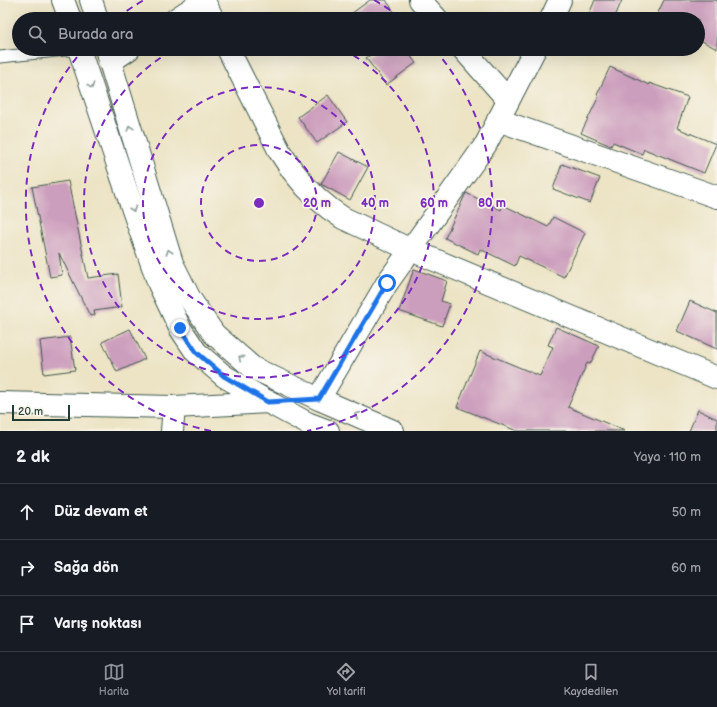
<!DOCTYPE html>
<html lang="tr">
<head>
<meta charset="utf-8">
<style>
  :root { --surface:#171b24; --page:#242831; --text:#f1f3f6; --muted:#9ea1a6; --line:#363941; --accent:#8c9099 }
  body { margin:0; font-family:"Balsamiq Sans",sans-serif; background:var(--page); color:var(--text) }
  .scale { position:absolute; left:12px; bottom:10px; width:58px; box-sizing:border-box; padding-left:4px; border:2px solid #1f3d34; border-top:0; font-size:11px; line-height:14px; white-space:nowrap; color:#1f3d34; -webkit-text-stroke:3px #f7f3e8; paint-order:stroke }
  .stop { position:absolute; width:12px; height:12px; margin:-9px; border:3px solid #1a73e8; border-radius:50%; background:#fff }
  .stop.end { background:#1a73e8; border-color:#fff; box-shadow:0 1px 4px #0008 }
  .list { margin:0; padding:0; list-style:none }
  h2 { display:flex; justify-content:space-between; align-items:center; height:52px; margin:0; padding:0 16px; font-size:17px }
  h2 small { font-size:13px; font-weight:400; color:var(--muted) }
  .list li { display:grid; grid-template-columns:26px 1fr auto; gap:12px; align-items:center; box-sizing:border-box; height:56px; padding:0 16px; border-top:1px solid var(--line) }
  .list b { display:block; font-size:15px; white-space:nowrap }
  .list em { font-size:13px; font-style:normal; color:var(--muted) }
  .icon { flex:none; width:22px; height:22px; fill:none; stroke:currentColor; stroke-width:2; stroke-linecap:round; stroke-linejoin:round }
  .map { position:relative; flex:none; width:717px; height:431px; overflow:hidden }
  .search { position:absolute; background:var(--surface); box-shadow:0 4px 16px #0002; left:12px; right:12px; top:12px; height:44px; display:flex; align-items:center; gap:10px; box-sizing:border-box; padding:0 14px; border-radius:22px; color:var(--muted); font-size:15px }
  .sheet { height:220px; background:var(--surface) }
  nav { display:flex; justify-content:space-around; align-items:center; box-sizing:border-box; height:56px; border-top:1px solid var(--line); background:var(--surface); font-size:11px; color:var(--muted) }
  nav a { display:grid; justify-items:center; gap:2px }
  nav .on { color:var(--accent) }
  .map>svg:first-child { display:block }
  .building { fill:#cc9ebd }
  .lines { fill:none; stroke-linecap:round; stroke-linejoin:round }
  .lane-casing { stroke:#3e564a; stroke-width:13 }
  .street-casing { stroke:#3e564a; stroke-width:24 }
  .secondary-casing { stroke:#3e564a; stroke-width:24 }
  .lane { stroke:#fff; stroke-width:11 }
  .street { stroke:#fff; stroke-width:22 }
  .secondary { stroke:#fff; stroke-width:22 }
  .oneway { stroke:#8f9e9a }
  .route { stroke:#1a73e8; stroke-width:5 }
  .ring { fill:none; stroke:#7b2cbf; stroke-width:2; stroke-dasharray:7 5 }
  .centre { fill:#7b2cbf; stroke:#f7f3e8; stroke-width:2 }
  .ring-label { font-size:12px; text-anchor:middle; font-weight:bold; fill:#7b2cbf; stroke:#f7f3e8; stroke-width:3.5; stroke-linejoin:round; paint-order:stroke }
</style>
</head>
<body>
<div class="map">
<svg width="717" height="431" viewBox="0 0 717 431">
  <rect width="100%" height="100%" fill="#f7f3e8"/>
  <filter id="ink" filterUnits="userSpaceOnUse"><feTurbulence type="fractalNoise" baseFrequency=".025" numOctaves="2"/><feDisplacementMap in="SourceGraphic" scale="8" xChannelSelector="R" yChannelSelector="G"/><feConvolveMatrix kernelMatrix="1 2 1 2 8 2 1 2 1" color-interpolation-filters="sRGB"/></filter>
  <filter id="wash" filterUnits="userSpaceOnUse"><feTurbulence type="fractalNoise" baseFrequency=".012" numOctaves="4" result="noise"/><feDisplacementMap in="SourceGraphic" scale="16" xChannelSelector="R" yChannelSelector="G"/><feGaussianBlur stdDeviation="0.9" result="paint"/><feColorMatrix in="noise" values="0 0 0 0 0 0 0 0 0 0 0 0 0 0 0 0 0 1.4 0 .05"/><feComposite in="paint" operator="in"/></filter>
  <g filter="url(#wash)">
    <rect width="100%" height="100%" fill="#ece4c5"/>
    <g id="blocks">
      <g class="building">
        <path d="M370 0H386L399 19H344Z"/>
        <path d="M595 0H622L614 19H587Z"/>
        <path d="M664 0H717V49L698 39V19H655Z"/>
        <path d="M379 49H405L416 63 386 85 366 58Z"/>
        <path d="M610 67 649 85V83L688 97 677 128 716 144 704 173 644 149 642 154 613 142 611 146 581 133 599 96 597 95Z"/>
        <path d="M328 95 347 122 317 143 298 117Z"/>
        <path d="M339 152 368 167 350 200 321 184Z"/>
        <path d="M562 164 600 178 590 203 553 189Z"/>
        <path d="M68 181 88 278 118 274 122 307 94 311 95 315 90 316 59 253 62 275 50 277 32 187Z"/>
        <path d="M466 193 501 210 503 205 548 227 553 217 585 233 564 277 519 256 515 266 480 249 478 254 445 238Z"/>
        <path d="M414 269 447 281 441 301 450 304 442 326 399 311Z"/>
        <path d="M690 301 717 313V349L677 331Z"/>
        <path d="M556 327 599 346 590 364 587 363 568 407 625 431H517L457 407 480 351 540 376 553 347 548 345Z"/>
        <path d="M130 329 145 359 117 372 102 342Z"/>
        <path d="M70 337 75 370 44 374 40 341Z"/>
        <path d="M698 410 717 419V431H689Z"/>
      </g>
    </g>
  </g>
  <g filter="url(#ink)">
    <use href="#blocks" fill-opacity="0" stroke="#3e564a" stroke-width="1"/>
    <g class="lines">
      <g class="lane-casing">
        <path id="lane" d="M0 57 76 49"/>
      </g>
      <g class="street-casing">
        <g id="street">
          <path d="M420 0 437 19"/>
          <path d="M204 1 213 19"/>
          <path d="M176 19 205 0"/>
          <path d="M551 19 560 0"/>
          <path d="M228 49 280 152 292 170 306 187 318 199 330 209 343 218 411 250 717 378"/>
          <path d="M463 49 508 100"/>
          <path d="M110 62 129 49"/>
          <path d="M498 120 717 197"/>
          <path d="M319 399 387 283 486 144 535 49"/>
          <path d="M172 431 174 407"/>
        </g>
      </g>
      <g class="secondary-casing">
        <g id="secondary">
          <path d="M63 0 70 19"/>
          <path d="M91 0 97 19"/>
          <path d="M79 49 133 210 159 284 180 328 196 352 224 376 268 402 307 423 328 431"/>
          <path d="M106 49 172 263 190 299 214 334 253 368 319 399 393 431"/>
          <path d="M0 403 174 407 270 402"/>
        </g>
      </g>
      <use href="#lane" class="lane"/>
      <use href="#street" class="street"/>
      <use href="#secondary" class="secondary"/>
    </g>
    <defs><path id="oneway-chevron" d="M-2-3.5L2.5 0L-2 3.5" fill="none" stroke-width="1.6" stroke-linecap="round" stroke-linejoin="round"/></defs>
    <g class="oneway">
      <use href="#oneway-chevron" transform="translate(91 86) rotate(72)"/>
      <use href="#oneway-chevron" transform="translate(130 128) rotate(-107)"/>
      <use href="#oneway-chevron" transform="translate(133 209) rotate(71)"/>
      <use href="#oneway-chevron" transform="translate(169 252) rotate(-107)"/>
      <use href="#oneway-chevron" transform="translate(241 358) rotate(-139)"/>
      <use href="#oneway-chevron" transform="translate(357 415) rotate(-156)"/>
    </g>
  </g>
  <g class="lines" filter="url(#ink)">
    <path class="route" d="M180 328 196 352 224 376 268 402 319 399 387 283"/>
  </g>
  <g class="ring">
    <circle cx="259" cy="203" r="58"/>
    <circle cx="259" cy="203" r="116"/>
    <path d="M343 49A175 175 0 1 1 175 49"/>
    <path d="M211 431A233 233 0 0 1 83 50M117 18A233 233 0 0 1 144 0M374 0A233 233 0 0 1 401 18M435 50A233 233 0 0 1 307 431"/>
  </g>
  <circle cx="259" cy="203" r="6" class="centre"/>
  <g class="ring-label">
    <text x="317" y="207">20 m</text>
    <text x="375" y="207">40 m</text>
    <text x="434" y="207">60 m</text>
    <text x="492" y="207">80 m</text>
  </g>
</svg>
<div class="scale">20 m</div>
<div class="stop" style="left:387px;top:283px"></div>
<div class="stop end" style="left:180px;top:328px"></div>
<div class="search"><svg class="icon" aria-label="search" viewBox="0 0 24 24"><circle cx="10" cy="10" r="6"/><path d="M15 15l6 6"/></svg>Burada ara</div>
</div>
<section class="sheet">
<h2>2 dk<small>Yaya · 110 m</small></h2>
<ul class="list">
<li><svg class="icon" aria-label="ahead" viewBox="0 0 24 24"><path d="M12 20V5M6 11l6-6 6 6"/></svg><div><b>Düz devam et</b></div><em>50 m</em></li>
<li><svg class="icon" aria-label="right" viewBox="0 0 24 24"><path d="M7 20v-9h11M14 6l5 5-5 5"/></svg><div><b>Sağa dön</b></div><em>60 m</em></li>
<li><svg class="icon" aria-label="arrive" viewBox="0 0 24 24"><path d="M6 21V4h12l-3 4 3 4H6"/></svg><div><b>Varış noktası</b></div></li>
</ul>
</section>
<nav>
<a class="on"><svg class="icon" aria-label="map" viewBox="0 0 24 24"><path d="M3 6l6-2 6 2 6-2v14l-6 2-6-2-6 2zM9 4v14M15 6v14"/></svg>Harita</a>
<a><svg class="icon" aria-label="directions" viewBox="0 0 24 24"><path d="M12 3l9 9-9 9-9-9zM9 14v-3h6M13 9l2 2-2 2"/></svg>Yol tarifi</a>
<a><svg class="icon" aria-label="saved" viewBox="0 0 24 24"><path d="M7 4h10v16l-5-4-5 4z"/></svg>Kaydedilen</a>
</nav>
</body>
</html>
